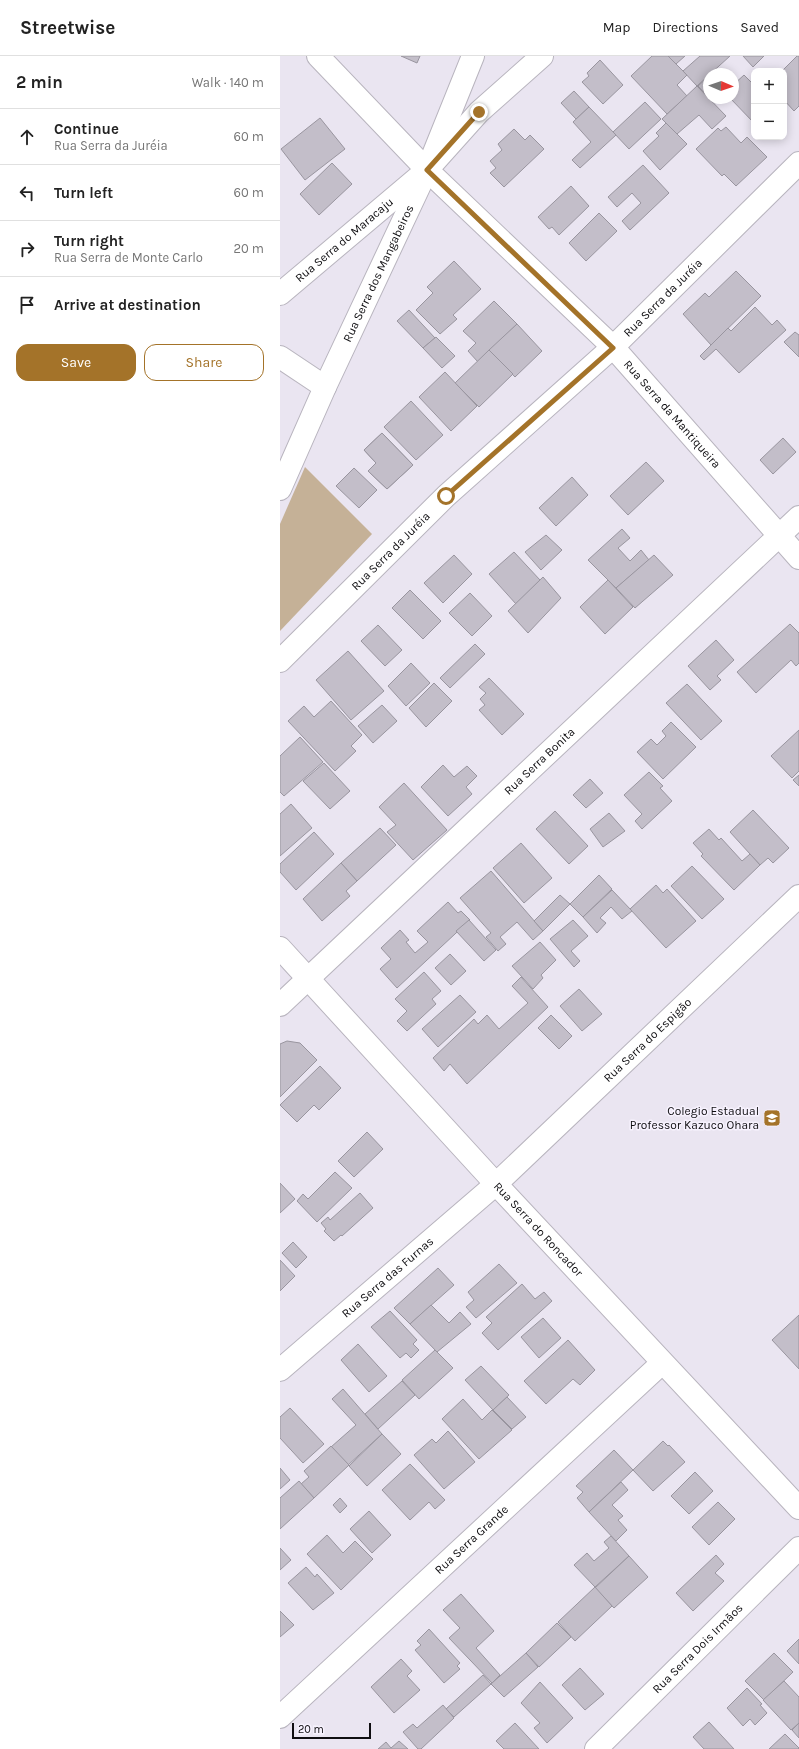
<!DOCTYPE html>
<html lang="en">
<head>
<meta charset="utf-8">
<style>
  :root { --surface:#fff; --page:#f2f2f2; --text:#222; --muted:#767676; --line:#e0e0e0; --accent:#a47329 }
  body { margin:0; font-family:Karla,sans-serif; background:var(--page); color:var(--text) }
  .controls { position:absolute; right:12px; top:12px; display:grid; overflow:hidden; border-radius:8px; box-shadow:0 2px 10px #0003 }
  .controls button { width:36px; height:36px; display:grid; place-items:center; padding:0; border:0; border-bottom:1px solid var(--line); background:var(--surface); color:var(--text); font:20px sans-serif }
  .compass { position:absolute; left:423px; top:12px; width:36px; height:36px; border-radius:50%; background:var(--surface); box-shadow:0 2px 10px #0003; rotate:92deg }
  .scale { position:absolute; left:12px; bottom:10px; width:79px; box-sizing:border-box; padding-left:4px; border:2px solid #0f0e11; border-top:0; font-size:11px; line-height:14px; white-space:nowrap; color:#0f0e11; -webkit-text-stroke:3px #f7f2fe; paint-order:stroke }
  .stop { position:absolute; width:12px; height:12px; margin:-9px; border:3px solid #a47329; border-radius:50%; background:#fff }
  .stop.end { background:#a47329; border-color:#fff; box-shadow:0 1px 4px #0008 }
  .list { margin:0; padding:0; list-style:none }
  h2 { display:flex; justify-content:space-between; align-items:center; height:52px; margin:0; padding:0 16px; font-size:17px }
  h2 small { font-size:13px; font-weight:400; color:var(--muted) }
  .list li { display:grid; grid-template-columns:26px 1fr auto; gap:12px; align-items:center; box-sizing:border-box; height:56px; padding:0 16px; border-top:1px solid var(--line) }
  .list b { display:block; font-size:15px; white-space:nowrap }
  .list p { margin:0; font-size:13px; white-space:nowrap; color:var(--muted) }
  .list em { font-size:13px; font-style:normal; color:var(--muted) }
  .actions { display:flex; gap:8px; padding:12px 16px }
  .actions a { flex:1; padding:9px 0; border:1px solid var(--accent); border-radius:12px; text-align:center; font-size:14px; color:var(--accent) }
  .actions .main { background:var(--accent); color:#fff }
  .icon { flex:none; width:22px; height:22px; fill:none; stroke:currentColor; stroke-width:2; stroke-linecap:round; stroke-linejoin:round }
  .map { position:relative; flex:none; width:519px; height:1693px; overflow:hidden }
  header { display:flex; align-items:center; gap:24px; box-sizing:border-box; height:56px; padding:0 20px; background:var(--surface); border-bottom:1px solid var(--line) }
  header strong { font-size:19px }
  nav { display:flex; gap:22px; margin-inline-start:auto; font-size:14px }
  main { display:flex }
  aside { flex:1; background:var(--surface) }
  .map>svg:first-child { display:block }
  .green { fill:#c5b197 }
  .building { fill:#c3bec9; stroke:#99959f }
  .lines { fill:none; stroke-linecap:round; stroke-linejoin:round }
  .minor-casing { stroke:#b8b4be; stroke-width:24 }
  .minor { stroke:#fff; stroke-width:22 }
  .route { stroke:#a47329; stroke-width:5 }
  .labels { text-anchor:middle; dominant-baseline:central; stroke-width:3; stroke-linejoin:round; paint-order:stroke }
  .street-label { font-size:12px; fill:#0f0e11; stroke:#f7f2fe }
  .poi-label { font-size:12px; fill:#0f0e11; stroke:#f7f2fe; text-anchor:end }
</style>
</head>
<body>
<header>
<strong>Streetwise</strong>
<nav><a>Map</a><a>Directions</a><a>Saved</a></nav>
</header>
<main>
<aside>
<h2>2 min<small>Walk · 140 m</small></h2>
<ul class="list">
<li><svg class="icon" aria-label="ahead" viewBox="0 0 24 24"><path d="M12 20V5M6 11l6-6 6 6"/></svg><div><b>Continue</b><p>Rua Serra da Juréia</p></div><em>60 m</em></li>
<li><svg class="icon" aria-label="left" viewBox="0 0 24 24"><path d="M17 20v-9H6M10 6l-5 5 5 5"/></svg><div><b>Turn left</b></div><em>60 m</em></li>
<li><svg class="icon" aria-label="right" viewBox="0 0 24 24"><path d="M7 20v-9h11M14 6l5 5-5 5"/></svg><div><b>Turn right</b><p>Rua Serra de Monte Carlo</p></div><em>20 m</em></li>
<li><svg class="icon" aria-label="arrive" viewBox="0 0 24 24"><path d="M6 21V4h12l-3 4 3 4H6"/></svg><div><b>Arrive at destination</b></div></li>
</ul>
<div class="actions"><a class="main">Save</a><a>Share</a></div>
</aside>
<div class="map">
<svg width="519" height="1693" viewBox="0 0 519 1693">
  <rect width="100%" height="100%" fill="#eae5f1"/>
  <path class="green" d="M25 411 92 478 0 575V468Z"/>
  <g class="building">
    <path d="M121 0H140L137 7Z"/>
    <path d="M372 0H388L407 19 397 29 407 40 387 58 351 20Z"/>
    <path d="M388 0H405L396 8Z"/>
    <path d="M420 0H450L417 30 403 15Z"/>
    <path d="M463 0H484L473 11Z"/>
    <path d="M517 0H519V50L514 55 504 44V15H502Z"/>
    <path d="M320 4 343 29 323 48 302 26 309 20 307 17Z"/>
    <path d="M464 19 474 29V67L450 42H453V29Z"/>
    <path d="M429 20V42L418 30Z"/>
    <path d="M417 30 446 60 432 73 419 59 397 78 382 63Z"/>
    <path d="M294 35 309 51 296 63 281 47Z"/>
    <path d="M365 46 381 63 349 93 333 76Z"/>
    <path d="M309 51 336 79 300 112 292 104 311 86 293 66Z"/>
    <path d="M40 62 65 93 25 124 1 93Z"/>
    <path d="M386 67 407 88 380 114 363 95 379 80 376 77Z"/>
    <path d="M446 71 461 87 467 81 487 101 456 130 444 118 442 120 416 93 438 72 441 75Z"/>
    <path d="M234 73 245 84 250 79 264 93 224 131 210 117 216 112 210 105 222 94 218 88Z"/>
    <path d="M52 107 72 128 39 159 20 138Z"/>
    <path d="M363 109 389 137 350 174 342 165 361 147 352 137 337 151 328 141Z"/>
    <path d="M291 130 309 150 279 179 272 171 269 173 258 161Z"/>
    <path d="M319 157 337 175 306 205 289 187Z"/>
    <path d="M174 205 201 233 173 259 177 263 160 278 136 254 153 237 147 231Z"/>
    <path d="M456 215 481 240 431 289 403 258 425 237 429 241Z"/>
    <path d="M214 245 237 268 198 306 188 295 196 287 183 275Z"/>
    <path d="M475 251 492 269 497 264 506 274 459 317 436 293 424 304 420 300 448 272 451 275Z"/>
    <path d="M129 254 155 282 143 292 117 265Z"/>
    <path d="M237 268 262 295 235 321 209 294Z"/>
    <path d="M515 276 519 279V301L504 286Z"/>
    <path d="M156 281 175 300 162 312 143 292Z"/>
    <path d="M209 294 233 318 199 351 175 327Z"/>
    <path d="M165 316 197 350 171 375 139 341Z"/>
    <path d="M131 345 163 379 136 404 104 371Z"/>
    <path d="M102 377 133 409 107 433 88 415 96 407 84 394Z"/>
    <path d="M102 377 133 409 107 433 88 415 96 407 84 394Z"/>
    <path d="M503 382 516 396 493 418 480 404Z"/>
    <path d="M366 406 384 425 348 459 330 440Z"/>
    <path d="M74 412 97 434 79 452 56 430Z"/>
    <path d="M292 421 308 439 276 470 259 452Z"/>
    <path d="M342 473 350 482 338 492 350 505 361 494 369 504 336 532 308 504Z"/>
    <path d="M266 479 282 494 261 514 245 496Z"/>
    <path d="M234 496 260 524 236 548 209 518Z"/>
    <path d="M174 499 192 518 163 547 144 527Z"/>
    <path d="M374 499 393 519 355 552 336 532Z"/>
    <path d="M263 521 281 542 248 577 228 555Z"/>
    <path d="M328 524 353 551 325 578 300 551Z"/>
    <path d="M130 534 161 565 143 583 112 552Z"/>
    <path d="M190 537 212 560 192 580 169 557Z"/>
    <path d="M510 568 519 577V607L516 610 511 604 476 637 457 616Z"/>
    <path d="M98 569 122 594 105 610 81 585Z"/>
    <path d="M436 584 454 604 437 620 441 624 430 634 408 610Z"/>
    <path d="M195 588 205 598 170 632 160 622Z"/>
    <path d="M68 595 104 635 71 664 36 624Z"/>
    <path d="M131 607 150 627 126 650 108 630Z"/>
    <path d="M209 622 244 658 222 679 199 654 205 649 200 643 206 637 199 631Z"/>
    <path d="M154 627 172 645 146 671 129 652Z"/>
    <path d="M407 628 442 665 421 684 386 647Z"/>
    <path d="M51 645 82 679 71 690 76 695 55 715 8 665 24 650 34 661Z"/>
    <path d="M102 649 117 665 93 687 78 670Z"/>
    <path d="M391 666 416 691 383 723 357 696 371 683 377 689 386 680 382 675Z"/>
    <path d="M519 674V715L512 722 491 700Z"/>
    <path d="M20 681 43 706 4 740 0 736V700Z"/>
    <path d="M44 707 70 735 50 753 23 725Z"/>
    <path d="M163 709 174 721 187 710 197 720 186 731 192 738 168 760 141 731Z"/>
    <path d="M369 716 383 730 380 732 392 745 362 773 355 765 362 758 344 739Z"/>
    <path d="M519 719V730L513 724Z"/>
    <path d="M310 723 323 737 306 752 293 739Z"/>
    <path d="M124 727 167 774 133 804 107 776 116 769 99 751Z"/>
    <path d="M11 748 32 772 0 800V758Z"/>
    <path d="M473 754 509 792 493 807 488 802 480 809 450 776Z"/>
    <path d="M275 755 308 790 289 808 256 773Z"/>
    <path d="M329 757 345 775 323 791 310 773Z"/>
    <path d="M100 772 116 789 77 825 61 807Z"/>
    <path d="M429 773 439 784 441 782 462 805 470 798 480 809 454 834 421 800 423 798 413 787Z"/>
    <path d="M34 776 54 798 16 834 0 816V808Z"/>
    <path d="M241 787 272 822 244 847 213 812Z"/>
    <path d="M61 807 77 825 66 835 70 840 42 865 23 843Z"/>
    <path d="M412 810 444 843 422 863 391 830Z"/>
    <path d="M211 815 263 875 253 884 237 866 220 881 226 888 218 895 206 881 211 877 180 842Z"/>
    <path d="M319 819 332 833 303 861 290 848Z"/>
    <path d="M376 829 383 837 387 833 416 865 386 892 350 853Z"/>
    <path d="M332 834 352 855 342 863 331 851 320 862 326 867 317 877 303 861Z"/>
    <path d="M280 839 290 848 263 875 254 865Z"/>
    <path d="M168 846 178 857 181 855 190 864 117 932 100 913 111 903 101 892 120 874 129 884 126 886 135 897 148 886 137 875Z"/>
    <path d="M189 864 216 894 204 905 176 875Z"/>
    <path d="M293 864 308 880 291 895 300 905 294 911 270 883Z"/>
    <path d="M260 886 276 904 261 919 263 922 253 933 232 910Z"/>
    <path d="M170 898 186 915 171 929 155 912Z"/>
    <path d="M144 916 161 935 152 943 156 948 127 975 117 965 127 955 115 943Z"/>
    <path d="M241 921 268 951 187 1028 170 1008 164 1015 153 1002 194 963 198 968 207 959 219 973 248 947 232 930Z"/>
    <path d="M299 933 322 958 302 975 280 950Z"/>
    <path d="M180 939 196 956 158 991 142 973Z"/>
    <path d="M271 959 292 980 279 993 258 972Z"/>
    <path d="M7 985 20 987 37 1004 0 1041V988Z"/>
    <path d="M40 1010 61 1032 39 1054 34 1049 17 1066 0 1049Z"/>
    <path d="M87 1076 103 1093 74 1121 58 1105Z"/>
    <path d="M55 1116 72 1132 37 1166 17 1145 23 1138 28 1143Z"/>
    <path d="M0 1127 15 1143 0 1157Z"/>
    <path d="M80 1137 93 1152 62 1180 61 1179 54 1185 44 1175 46 1173 41 1167 48 1161 50 1164Z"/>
    <path d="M13 1186 27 1201 16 1212 2 1197Z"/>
    <path d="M0 1204 15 1220 0 1235Z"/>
    <path d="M219 1208 237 1227 196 1262 186 1251 194 1244 188 1236Z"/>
    <path d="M158 1212 174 1229 130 1268 114 1252Z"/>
    <path d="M242 1228 255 1243 264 1236 272 1245 218 1294 202 1277 212 1267 206 1261Z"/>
    <path d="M151 1249 169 1267 180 1256 191 1268 157 1296 130 1268Z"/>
    <path d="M110 1255 137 1284 133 1288 139 1294 131 1302 126 1297 120 1302 91 1271Z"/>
    <path d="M519 1259V1313L492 1284Z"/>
    <path d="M263 1262 281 1282 259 1302 241 1281Z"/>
    <path d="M288 1284 315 1314 300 1329 293 1323 266 1348 244 1325Z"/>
    <path d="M78 1288 107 1320 89 1336 61 1304Z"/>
    <path d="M155 1294 173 1312 139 1343 122 1324Z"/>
    <path d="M201 1310 229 1339 213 1354 185 1324Z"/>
    <path d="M122 1325 135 1339 98 1373 85 1358Z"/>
    <path d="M63 1333 102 1378 67 1410 51 1391 76 1369 52 1343Z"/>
    <path d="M227 1341 246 1361 232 1373 213 1354Z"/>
    <path d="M183 1343 202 1364 212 1354 232 1374 199 1403 162 1363Z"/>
    <path d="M10 1352 44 1388 23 1407 0 1382V1361Z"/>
    <path d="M168 1375 195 1406 164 1433 134 1399 152 1383 156 1387Z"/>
    <path d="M102 1378 121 1398 87 1430 69 1410Z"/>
    <path d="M383 1385 388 1390 389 1389 405 1406 373 1435 353 1414Z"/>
    <path d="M51 1390 69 1409 34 1442 21 1428 29 1421 24 1415Z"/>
    <path d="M334 1394 353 1414 309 1456 297 1442 303 1436 296 1430Z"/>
    <path d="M130 1408 165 1444 155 1453 149 1446 130 1464 102 1434Z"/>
    <path d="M0 1412 10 1424 0 1433Z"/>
    <path d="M415 1416 433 1435 409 1458 391 1440Z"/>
    <path d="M19 1425 34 1442 0 1473V1442Z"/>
    <path d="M341 1426 348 1434 332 1449 343 1460 338 1464 347 1474 336 1485 309 1456Z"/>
    <path d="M60 1442 67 1450 60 1457 53 1449Z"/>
    <path d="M438 1446 455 1463 429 1489 412 1471Z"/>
    <path d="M89 1455 111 1479 92 1497 70 1473Z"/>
    <path d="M47 1479 63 1497 75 1485 93 1503 61 1534 27 1498Z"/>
    <path d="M331 1480 349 1500 315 1531 294 1509 307 1497 314 1505 329 1492 324 1486Z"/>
    <path d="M0 1492 11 1504 0 1514Z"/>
    <path d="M436 1499 444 1508 435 1517 444 1525 413 1555 396 1537Z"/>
    <path d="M349 1500 368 1521 334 1552 315 1532Z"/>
    <path d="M26 1511 35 1521 37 1518 54 1537 33 1554 8 1527Z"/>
    <path d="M315 1531 332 1550 295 1585 278 1566Z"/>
    <path d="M181 1538 214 1575 196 1592 220 1619 212 1627 169 1582 180 1572 163 1554Z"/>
    <path d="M0 1555 14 1569 0 1581Z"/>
    <path d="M277 1567 291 1581 259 1611 246 1597Z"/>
    <path d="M149 1573 180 1607 177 1610 180 1613 164 1627 135 1594 141 1589 137 1585Z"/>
    <path d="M519 1583V1608L507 1595Z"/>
    <path d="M246 1597 258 1611 224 1641 211 1628Z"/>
    <path d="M494 1597 513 1616 484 1644 465 1625Z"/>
    <path d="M121 1603 132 1615 127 1620 140 1634 114 1657 91 1631Z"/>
    <path d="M300 1612 324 1638 305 1654 282 1629Z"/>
    <path d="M203 1619 211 1628 174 1661 166 1653Z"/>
    <path d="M504 1625 519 1641V1667L511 1674 483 1644Z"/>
    <path d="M260 1626 293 1662 267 1687 254 1672 260 1667 241 1647Z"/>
    <path d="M467 1632 482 1648 480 1649 487 1657 475 1669 470 1663 463 1670 447 1652Z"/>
    <path d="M163 1649 174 1662 141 1693H138L123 1676 133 1668 137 1672Z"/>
    <path d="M429 1666 454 1693H424L413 1681Z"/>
    <path d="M235 1667 259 1693H224L216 1685Z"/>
    <path d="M519 1667V1682L512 1674Z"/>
    <path d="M505 1678 519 1692 518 1693H489Z"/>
    <path d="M119 1685 128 1693H98L106 1686 111 1692Z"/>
  </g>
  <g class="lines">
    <g class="minor-casing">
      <g id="minor">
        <path id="s1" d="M38 0 147 114 333 291 519 502"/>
        <path id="s2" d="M0 238 147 114 199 56 262 0"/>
        <path d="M0 301 45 331"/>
        <path id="s3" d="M0 433 45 331 147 114 193 0"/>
        <path id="s4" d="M0 605 166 440 333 291 519 107"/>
        <path id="s5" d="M0 892 216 1128 519 1452"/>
        <path id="s6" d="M0 949 519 461"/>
        <path id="s7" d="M0 1314 216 1128 519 840"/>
        <path id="s8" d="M0 1661 382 1307"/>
        <path id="s9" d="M316 1693 519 1492"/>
      </g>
    </g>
    <use href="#minor" class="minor"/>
  </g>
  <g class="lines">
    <path class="route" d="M166 440 333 292 147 114 199 56"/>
  </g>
  <defs>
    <g id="school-square" transform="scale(0.9)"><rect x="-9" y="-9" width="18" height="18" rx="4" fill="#a47329" stroke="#f7f2fe"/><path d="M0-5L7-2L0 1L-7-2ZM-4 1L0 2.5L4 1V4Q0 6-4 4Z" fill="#fff"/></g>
  </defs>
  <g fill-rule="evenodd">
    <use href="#school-square" x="492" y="1062"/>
  </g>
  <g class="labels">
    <g class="street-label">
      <text stroke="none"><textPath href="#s2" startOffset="84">Rua Serra do Maracaju</textPath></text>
      <text stroke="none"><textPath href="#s3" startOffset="237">Rua Serra dos Mangabeiros</textPath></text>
      <text stroke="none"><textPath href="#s4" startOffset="528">Rua Serra da Juréia</textPath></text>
      <text stroke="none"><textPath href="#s1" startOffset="504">Rua Serra da Mantiqueira</textPath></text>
      <text stroke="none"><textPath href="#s4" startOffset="156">Rua Serra da Juréia</textPath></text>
      <text stroke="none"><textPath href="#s6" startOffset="356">Rua Serra Bonita</textPath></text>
      <text stroke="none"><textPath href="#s7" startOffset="494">Rua Serra do Espigão</textPath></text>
      <text stroke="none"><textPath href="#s5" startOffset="382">Rua Serra do Roncador</textPath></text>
      <text stroke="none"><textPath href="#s7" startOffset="142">Rua Serra das Furnas</textPath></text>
      <text stroke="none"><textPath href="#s8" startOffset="261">Rua Serra Grande</textPath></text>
      <text stroke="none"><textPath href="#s9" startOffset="143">Rua Serra Dois Irmãos</textPath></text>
    </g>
    <g class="poi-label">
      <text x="479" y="1055">Colegio Estadual<tspan x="479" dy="14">Professor Kazuco Ohara</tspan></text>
    </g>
  </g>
</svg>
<div class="controls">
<button>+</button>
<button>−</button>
</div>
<svg class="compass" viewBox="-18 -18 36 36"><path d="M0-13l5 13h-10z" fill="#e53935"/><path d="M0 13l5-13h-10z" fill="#767676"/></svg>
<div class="scale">20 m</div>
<div class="stop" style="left:166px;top:440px"></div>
<div class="stop end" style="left:199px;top:56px"></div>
</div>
</main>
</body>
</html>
